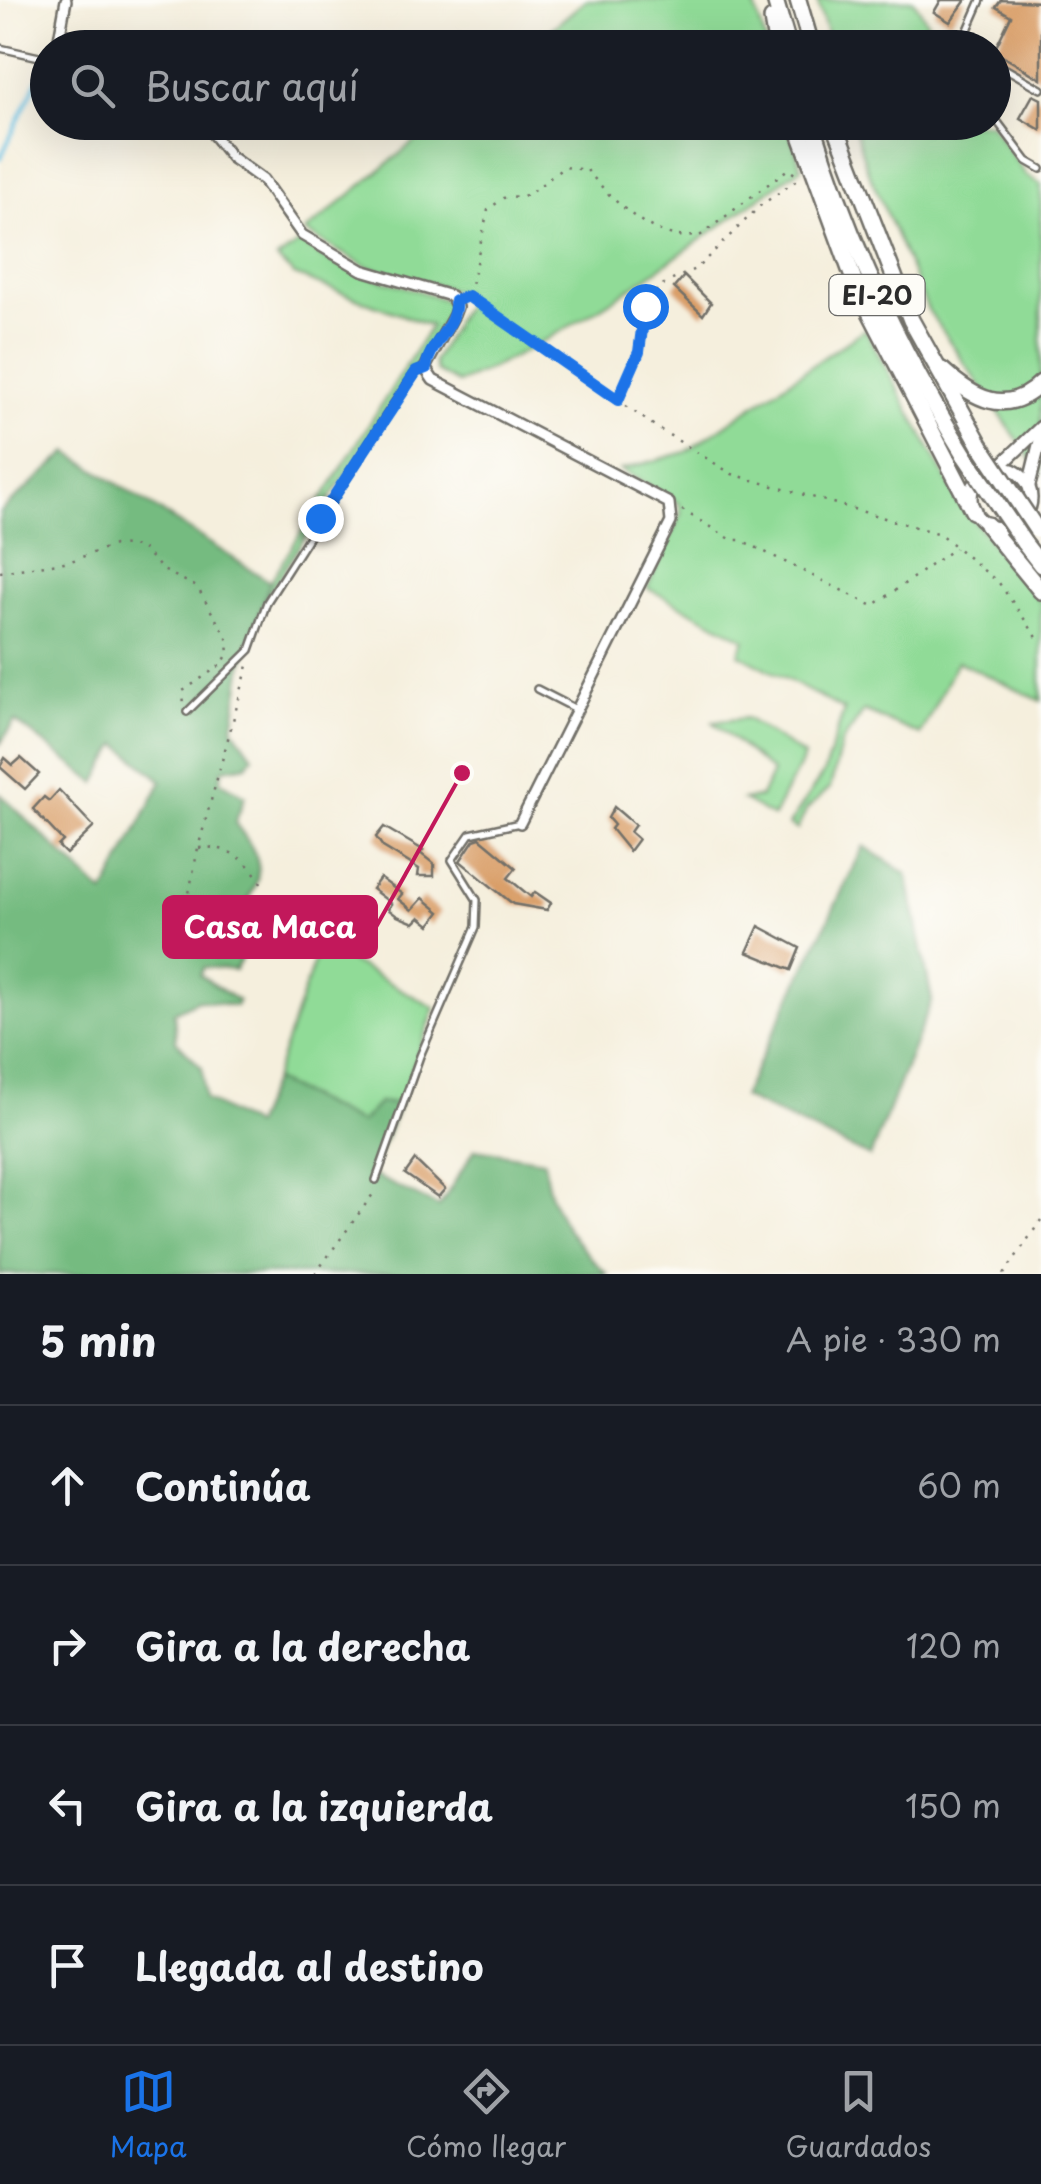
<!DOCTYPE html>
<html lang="es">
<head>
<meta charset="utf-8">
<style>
  :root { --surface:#171b24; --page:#20242c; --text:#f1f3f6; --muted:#9ea1a6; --line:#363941; --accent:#1a73e8 }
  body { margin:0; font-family:"Playpen Sans",sans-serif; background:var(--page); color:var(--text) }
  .stop { position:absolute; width:30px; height:30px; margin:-22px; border:8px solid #1a73e8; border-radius:50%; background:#fff }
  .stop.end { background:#1a73e8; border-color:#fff; box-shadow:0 2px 10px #0008 }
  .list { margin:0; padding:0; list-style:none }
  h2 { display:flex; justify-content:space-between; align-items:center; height:130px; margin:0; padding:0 40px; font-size:42px }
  h2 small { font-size:32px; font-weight:400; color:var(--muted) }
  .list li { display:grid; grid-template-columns:65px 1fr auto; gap:30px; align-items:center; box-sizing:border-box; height:160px; padding:0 40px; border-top:2px solid var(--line) }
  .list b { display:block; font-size:38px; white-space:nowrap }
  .list em { font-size:32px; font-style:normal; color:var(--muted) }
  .icon { flex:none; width:55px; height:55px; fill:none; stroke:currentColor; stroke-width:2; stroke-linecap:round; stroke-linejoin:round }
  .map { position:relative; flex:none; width:1041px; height:1274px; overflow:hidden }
  .search { position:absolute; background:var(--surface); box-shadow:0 10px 40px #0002; left:30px; right:30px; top:30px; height:110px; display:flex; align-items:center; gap:25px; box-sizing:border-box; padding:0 35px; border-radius:55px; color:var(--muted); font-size:38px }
  .sheet { height:770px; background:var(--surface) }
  nav { display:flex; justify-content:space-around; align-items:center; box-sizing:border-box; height:140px; border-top:2px solid var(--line); background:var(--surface); font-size:28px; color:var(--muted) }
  nav a { display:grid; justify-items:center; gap:5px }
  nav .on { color:var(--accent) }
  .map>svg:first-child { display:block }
  .green { fill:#90db97; stroke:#5e8361; stroke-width:2.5 }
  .forest { fill:#74bb80; stroke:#507356; stroke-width:2.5 }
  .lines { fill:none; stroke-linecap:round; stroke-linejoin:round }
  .stream { stroke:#65c1e3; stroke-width:4 }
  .building { fill:#d99e67 }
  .service-casing { stroke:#727069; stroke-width:10 }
  .minor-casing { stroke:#727069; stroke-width:14 }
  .tertiary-casing { stroke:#727069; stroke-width:16 }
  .trunk-casing { stroke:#727069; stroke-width:20 }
  .path { stroke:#727069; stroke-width:2.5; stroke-dasharray:2.5 8; stroke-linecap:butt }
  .service { stroke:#fff; stroke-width:5 }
  .minor { stroke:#fff; stroke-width:9 }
  .tertiary { stroke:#fff; stroke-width:11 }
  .trunk { stroke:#fff; stroke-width:15 }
  .trunk-bridge-casing { stroke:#727069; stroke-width:20; stroke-linecap:butt }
  .trunk-bridge { stroke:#fff; stroke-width:15 }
  .route { stroke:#1a73e8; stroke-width:12 }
  .labels { text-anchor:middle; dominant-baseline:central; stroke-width:8; stroke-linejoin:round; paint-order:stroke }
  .shield { fill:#fdfcf7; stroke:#6a6a68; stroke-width:2.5 }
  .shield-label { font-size:25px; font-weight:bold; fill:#2b2b2b }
  .leader { fill:none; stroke:#c2185b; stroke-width:4 }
  .callout-dot { fill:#c2185b; stroke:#fdfcf7; stroke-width:4 }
  .callout { fill:#c2185b; stroke:#c2185b; stroke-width:4 }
  .callout-label { font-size:30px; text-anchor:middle; font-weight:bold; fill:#fff }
</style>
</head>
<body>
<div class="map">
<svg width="1041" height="1274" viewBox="0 0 1041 1274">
  <rect width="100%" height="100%" fill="#fdfcf7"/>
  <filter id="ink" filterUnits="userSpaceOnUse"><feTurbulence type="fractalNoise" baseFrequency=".01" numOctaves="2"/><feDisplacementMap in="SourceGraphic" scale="20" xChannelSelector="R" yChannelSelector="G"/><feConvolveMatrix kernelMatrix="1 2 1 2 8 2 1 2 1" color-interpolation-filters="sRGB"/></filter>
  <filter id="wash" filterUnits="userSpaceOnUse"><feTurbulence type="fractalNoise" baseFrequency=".0048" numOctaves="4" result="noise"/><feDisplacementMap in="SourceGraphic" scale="40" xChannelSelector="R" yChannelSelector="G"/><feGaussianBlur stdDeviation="2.25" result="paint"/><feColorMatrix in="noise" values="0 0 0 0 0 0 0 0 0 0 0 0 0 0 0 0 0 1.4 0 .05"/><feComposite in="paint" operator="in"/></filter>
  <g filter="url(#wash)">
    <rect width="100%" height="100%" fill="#f5efdd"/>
    <g class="green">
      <path d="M586 0H753L767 47H530Z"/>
      <path d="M817 0H914L942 47H831Z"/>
      <path d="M437 123H788L801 168C692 245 582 331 458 383L436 371 434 361 465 305 464 293 365 266 305 232Z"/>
      <path d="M853 123H990L1026 175 1041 184V474L928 310 866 166Z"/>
      <path d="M301 242C344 278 400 280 449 302L450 311 263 603 270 582 431 326 294 275 277 259Z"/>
      <path d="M865 329 959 502 1041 603V701L957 661 920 735 864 711 842 742 830 788 807 809 797 829 789 825 824 772 844 710 739 654 745 639 647 588 681 514 679 503 621 470 686 452Z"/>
      <path d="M746 718 804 756C795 779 781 794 774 817L743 800 761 797 772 772 713 722Z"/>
      <path d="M318 950 344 958 435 1008 400 1103H379L360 1123 273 1080Z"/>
    </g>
    <g class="forest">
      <path d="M68 452 270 582 243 662 233 728 253 756 247 765 223 769 220 781 245 796 235 823C272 871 259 874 237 925L219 915 207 944 242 957 235 970 204 967 200 975 238 1001 236 1006 198 1000 174 1012 176 1041 202 1068 205 1099 253 1126 273 1080 360 1123 379 1103H400L371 1174 439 1207 475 1149 544 1160C548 1210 572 1241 607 1274H0V794L104 894 162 781 118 744 96 783 15 721 0 744V512Z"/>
      <path d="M864 846 907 874 932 1000 870 1157 742 1097Z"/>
    </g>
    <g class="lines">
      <path class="stream" d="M0 159 47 60"/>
    </g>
    <g id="blocks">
      <g class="building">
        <path d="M941 0H966L950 22 934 12Z"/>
        <path d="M1001 0 1041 2V79L994 51 1011 16 996 7Z"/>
        <path d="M1033 95 1041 99V130L1020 118Z"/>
        <path d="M684 276 711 303 703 315 674 288Z"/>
        <path d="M5 758 13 765 21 758 39 774 25 789 0 767Z"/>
        <path d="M59 790 94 827 66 854 58 846 63 841 33 809 44 797 49 801Z"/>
        <path d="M614 807 635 825 630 832 638 839 629 851 611 829 614 825 608 818Z"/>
        <path d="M384 827 423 850 420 853 434 864V876H418L419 869 383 847 376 837Z"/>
        <path d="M480 838 516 868 508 878 531 897 535 892 551 903 547 910 513 904 460 861 474 840Z"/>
        <path d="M380 878 402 894 398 899 412 910 423 898 440 912 430 925 420 917 414 923 397 916 388 909 392 904 372 889Z"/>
        <path d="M759 926 800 948 791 970 747 952Z"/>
        <path d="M415 1160 445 1189 438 1197 405 1174Z"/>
      </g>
    </g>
  </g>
  <g filter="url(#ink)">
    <use href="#blocks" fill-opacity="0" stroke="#727069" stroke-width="2.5"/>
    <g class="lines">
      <g class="service-casing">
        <g id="service">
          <path d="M960 41 969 48"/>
          <path d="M0 48 48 59"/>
          <path d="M960 48 981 0"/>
          <path d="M994 62 1041 89"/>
          <path d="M994 117 1027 161 1041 169"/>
          <path d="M537 689 576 709"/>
          <path d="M187 712 250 650 267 602 395 402 416 372 425 368"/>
          <path d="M376 1180 420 1056 476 927 477 900 452 860 470 834 520 823"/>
        </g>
      </g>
      <g class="minor-casing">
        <g id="minor">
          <path d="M66 0 59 39 94 41 103 48"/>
          <path d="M203 122 231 157 263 180 302 235 362 270 451 296 457 307 454 315 425 368 433 380 669 503 671 522 520 823"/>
        </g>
      </g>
      <g class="tertiary-casing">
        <g id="tertiary">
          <path d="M999 467 1041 427"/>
          <circle cx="1001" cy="498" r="30"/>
          <path d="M1029 485 1041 437"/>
        </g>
      </g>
      <g class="trunk-casing">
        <g id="trunk">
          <path d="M775 0 789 48"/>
          <path d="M798 0 812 48"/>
          <path d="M772 19 777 48"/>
          <path d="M796 122 855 283 973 511"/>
          <path d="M812 122C848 241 900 351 965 456"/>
          <path d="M834 122 911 320 981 446"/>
          <path d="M942 370C973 398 1006 418 1041 383"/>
          <path d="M987 525 1041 591"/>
          <path d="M1024 543 1041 565"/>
        </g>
      </g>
      <g class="path">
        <path d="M469 294 488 210 503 198 528 195 564 167 587 170C614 202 655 245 701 235L788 169 800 178"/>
        <path d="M461 298 469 296 656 427 732 474 940 534 999 583 1041 643"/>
        <path d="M618 399 639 352 645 305 660 286 697 268 761 205 800 178"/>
        <path d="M682 510 732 540H741L873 606 955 548"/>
        <path d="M0 572 71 561 114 545 141 547 163 570 197 587 227 638 229 652 222 664 183 691 184 706"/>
        <path d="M199 848C230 844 252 863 264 889"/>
        <path d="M179 944 198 848 249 662"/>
        <path d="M315 1274 376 1190"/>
        <path d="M1004 1274 1041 1220"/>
      </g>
      <use href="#service" class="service"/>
      <use href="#minor" class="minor"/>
      <use href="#tertiary" class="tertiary"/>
      <use href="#trunk" class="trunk"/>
      <g class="trunk-bridge-casing">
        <g id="trunk-bridge">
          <path d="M981 446 1037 530"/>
          <path d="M965 456 1024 543"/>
        </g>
      </g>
      <use href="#trunk-bridge" class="trunk-bridge"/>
    </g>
  </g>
  <g class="lines" filter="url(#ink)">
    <path class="route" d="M320 518 416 372 426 368C429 343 458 326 455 301L468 296 618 400 639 352 645 306"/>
  </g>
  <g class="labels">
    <rect class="shield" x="829.5" y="275" width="95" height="40" rx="8"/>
    <g class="shield-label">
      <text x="877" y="295">EI-20</text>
    </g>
  </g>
  <path class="leader" d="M462 773L376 927"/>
  <circle class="callout-dot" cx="462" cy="773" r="10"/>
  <rect class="callout" x="164" y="897" width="212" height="60" rx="10"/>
  <g class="callout-label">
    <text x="270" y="938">Casa Maca</text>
  </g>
</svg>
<div class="stop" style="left:645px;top:306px"></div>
<div class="stop end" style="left:320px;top:518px"></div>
<div class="search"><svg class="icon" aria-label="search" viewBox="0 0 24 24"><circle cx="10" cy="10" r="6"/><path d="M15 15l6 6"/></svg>Buscar aquí</div>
</div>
<section class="sheet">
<h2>5 min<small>A pie · 330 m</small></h2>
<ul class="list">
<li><svg class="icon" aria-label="ahead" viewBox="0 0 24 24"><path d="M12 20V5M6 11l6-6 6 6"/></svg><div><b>Continúa</b></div><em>60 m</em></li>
<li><svg class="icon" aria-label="right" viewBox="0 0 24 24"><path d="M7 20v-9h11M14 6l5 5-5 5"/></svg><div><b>Gira a la derecha</b></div><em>120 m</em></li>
<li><svg class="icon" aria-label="left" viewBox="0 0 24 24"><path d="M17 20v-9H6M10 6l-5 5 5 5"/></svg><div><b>Gira a la izquierda</b></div><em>150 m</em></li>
<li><svg class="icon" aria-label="arrive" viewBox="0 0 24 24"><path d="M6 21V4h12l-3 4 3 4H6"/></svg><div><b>Llegada al destino</b></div></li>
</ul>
</section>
<nav>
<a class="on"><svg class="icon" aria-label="map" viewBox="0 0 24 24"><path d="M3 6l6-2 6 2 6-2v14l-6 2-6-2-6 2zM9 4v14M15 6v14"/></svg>Mapa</a>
<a><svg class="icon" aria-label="directions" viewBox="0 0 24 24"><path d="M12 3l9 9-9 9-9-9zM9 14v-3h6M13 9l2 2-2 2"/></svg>Cómo llegar</a>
<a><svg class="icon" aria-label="saved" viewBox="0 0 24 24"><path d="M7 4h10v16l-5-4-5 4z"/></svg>Guardados</a>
</nav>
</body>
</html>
